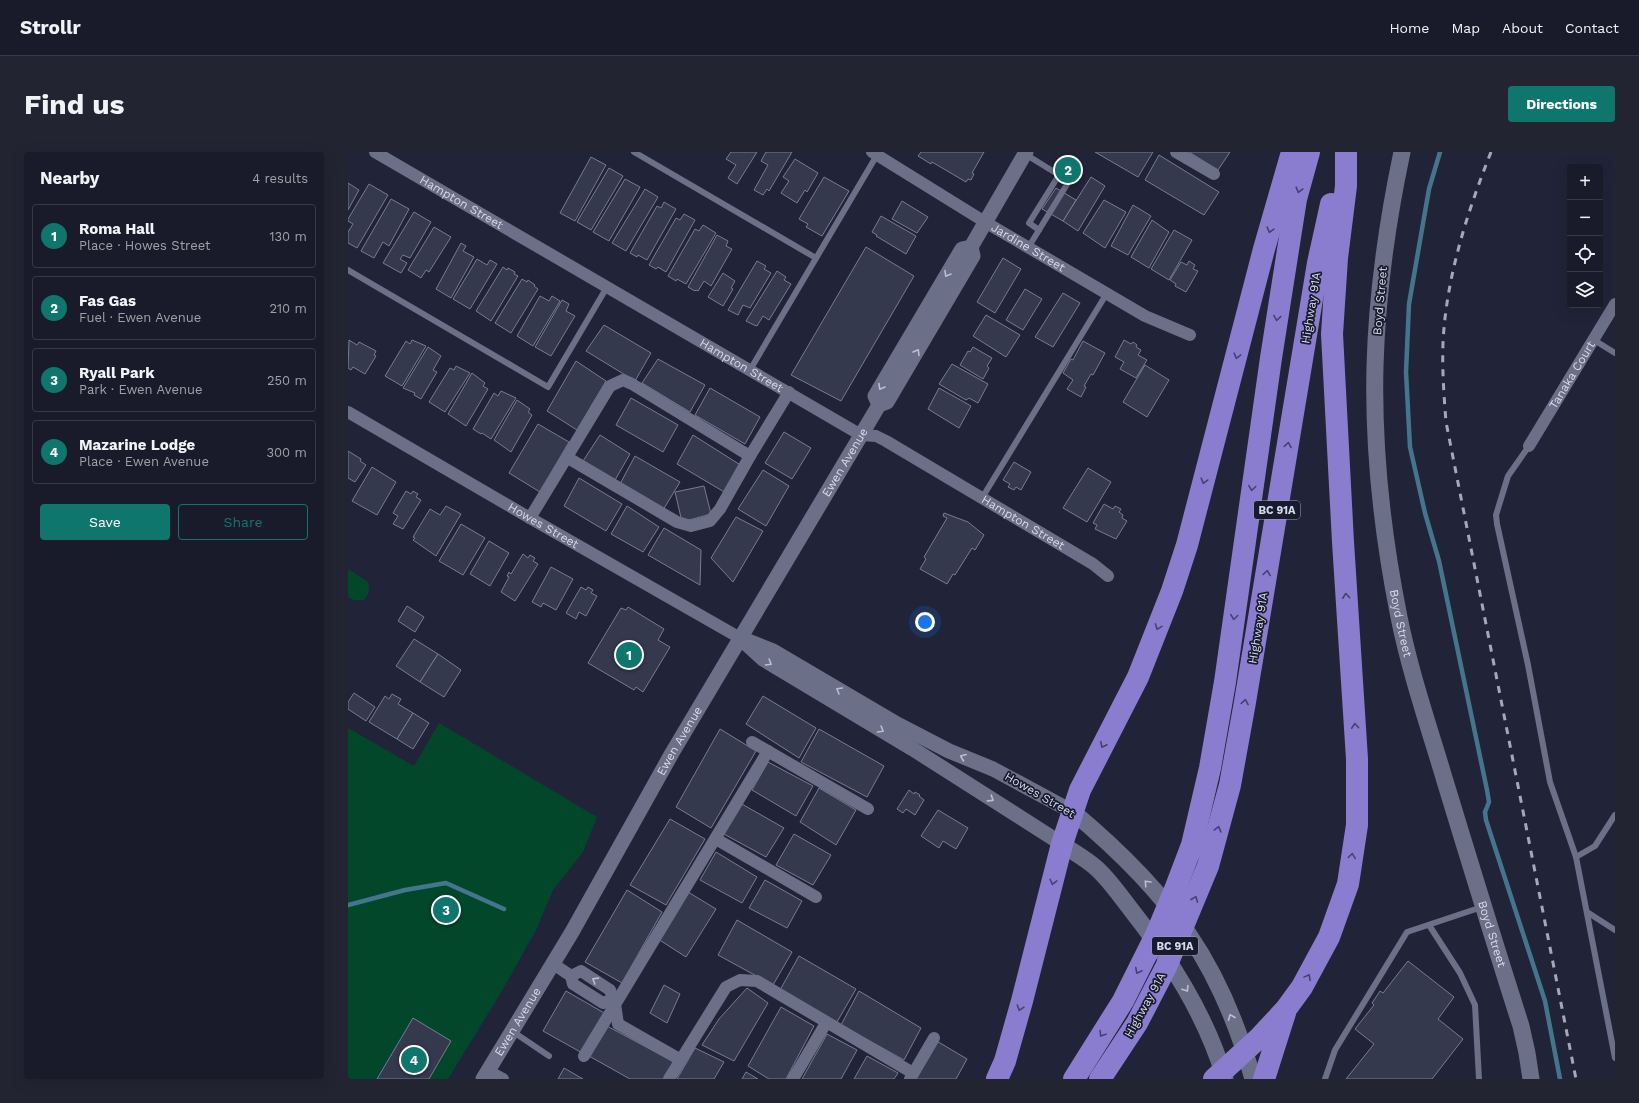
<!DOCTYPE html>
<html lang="en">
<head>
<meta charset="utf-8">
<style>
  :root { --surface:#191b2a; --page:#222432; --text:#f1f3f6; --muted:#9fa1a8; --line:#373947; --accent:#0f766e }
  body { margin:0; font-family:"Work Sans",sans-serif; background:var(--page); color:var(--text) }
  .controls { position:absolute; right:12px; top:12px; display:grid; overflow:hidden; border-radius:4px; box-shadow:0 4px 16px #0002 }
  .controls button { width:36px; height:36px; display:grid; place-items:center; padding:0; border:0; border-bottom:1px solid var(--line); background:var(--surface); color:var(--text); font:20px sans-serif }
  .you { position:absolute; left:577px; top:470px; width:14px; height:14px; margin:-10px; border:3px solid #fff; border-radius:50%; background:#1a73e8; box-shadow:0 0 0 6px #1a73e833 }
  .badge { display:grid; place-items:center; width:26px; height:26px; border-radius:50%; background:var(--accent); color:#fff; font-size:13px; font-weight:700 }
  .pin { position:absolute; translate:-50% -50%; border:2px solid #fff; box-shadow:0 1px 4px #0006 }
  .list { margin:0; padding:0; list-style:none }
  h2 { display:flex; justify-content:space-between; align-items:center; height:52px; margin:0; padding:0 16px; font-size:17px }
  h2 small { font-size:13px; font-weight:400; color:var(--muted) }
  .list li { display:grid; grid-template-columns:26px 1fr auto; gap:12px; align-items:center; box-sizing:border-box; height:64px; margin:0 8px 8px; padding:0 8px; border:1px solid var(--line); border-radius:4px }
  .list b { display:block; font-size:15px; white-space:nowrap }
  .list p { margin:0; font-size:13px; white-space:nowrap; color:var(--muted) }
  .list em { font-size:13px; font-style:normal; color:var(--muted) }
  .actions { display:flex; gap:8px; padding:12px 16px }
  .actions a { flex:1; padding:9px 0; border:1px solid var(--accent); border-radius:4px; text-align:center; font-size:14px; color:var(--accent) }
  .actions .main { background:var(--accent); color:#fff }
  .icon { flex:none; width:22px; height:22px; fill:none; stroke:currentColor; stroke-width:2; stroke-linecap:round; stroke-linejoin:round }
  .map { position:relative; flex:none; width:1267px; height:927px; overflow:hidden; border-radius:4px }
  header { display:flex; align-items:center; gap:24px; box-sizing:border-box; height:56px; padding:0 20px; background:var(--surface); border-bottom:1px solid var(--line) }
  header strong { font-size:19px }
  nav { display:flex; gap:22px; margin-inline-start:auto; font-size:14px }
  .intro { display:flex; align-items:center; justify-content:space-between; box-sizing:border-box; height:96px; padding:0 24px }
  h1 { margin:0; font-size:28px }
  .button { padding:10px 18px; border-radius:4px; background:var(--accent); color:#fff; font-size:14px; font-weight:700 }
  main { display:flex; gap:24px; padding:0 24px }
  aside { flex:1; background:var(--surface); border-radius:4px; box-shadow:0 4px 16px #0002 }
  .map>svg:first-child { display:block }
  .green { fill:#03472b }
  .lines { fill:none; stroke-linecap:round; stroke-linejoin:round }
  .stream { stroke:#45758c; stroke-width:4.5 }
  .building { fill:#35394e; stroke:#777b94 }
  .service { stroke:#6b6f87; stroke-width:6 }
  .minor { stroke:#6b6f87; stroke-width:12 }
  .tertiary { stroke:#6b6f87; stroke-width:15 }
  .secondary { stroke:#6b6f87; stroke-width:17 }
  .motorway { stroke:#8a7dd0; stroke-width:22 }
  .rail { stroke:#a5a8b8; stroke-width:3; stroke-dasharray:7 7; stroke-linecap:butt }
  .oneway { stroke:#46426f }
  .oneway2 { stroke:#bcbfd0 }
  .labels { text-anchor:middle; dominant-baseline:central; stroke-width:3.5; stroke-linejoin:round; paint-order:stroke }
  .shield { fill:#181a2e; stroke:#9ea0b0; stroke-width:1 }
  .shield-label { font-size:11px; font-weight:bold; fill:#d7dae8 }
  .street-label { font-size:12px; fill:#d7dae8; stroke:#181a2e }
</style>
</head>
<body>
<header>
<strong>Strollr</strong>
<nav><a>Home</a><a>Map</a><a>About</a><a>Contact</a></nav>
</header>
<div class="intro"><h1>Find us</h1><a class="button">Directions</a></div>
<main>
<aside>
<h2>Nearby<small>4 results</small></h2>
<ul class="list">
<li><span class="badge">1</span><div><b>Roma Hall</b><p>Place · Howes Street</p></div><em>130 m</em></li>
<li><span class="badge">2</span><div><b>Fas Gas</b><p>Fuel · Ewen Avenue</p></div><em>210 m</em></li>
<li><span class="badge">3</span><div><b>Ryall Park</b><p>Park · Ewen Avenue</p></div><em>250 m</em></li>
<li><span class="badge">4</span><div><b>Mazarine Lodge</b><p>Place · Ewen Avenue</p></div><em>300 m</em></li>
</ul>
<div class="actions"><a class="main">Save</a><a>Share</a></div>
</aside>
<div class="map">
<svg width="1267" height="927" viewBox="0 0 1267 927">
  <rect width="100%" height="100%" fill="#212438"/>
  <g class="green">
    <path d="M0 417 20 430C22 438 21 442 16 448H6L0 445Z"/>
    <path d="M91 571 249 665 235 700 205 738 188 778 154 839 100 927H0V576L66 614Z"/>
  </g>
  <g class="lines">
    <g class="stream">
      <path d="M1092 0 1081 37 1061 152 1058 220 1062 295 1077 361 1091 409 1139 638 1141 650 1137 660 1138 668 1197 849 1212 927"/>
      <path d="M0 753 57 738 98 731 156 757"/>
    </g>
  </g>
  <g class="building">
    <path d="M383 0H409L389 32 380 26 388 13 378 7Z"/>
    <path d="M418 0H444L421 39 419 37 415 43 406 38 420 13 413 9Z"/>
    <path d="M573 0H636L624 21 626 22 623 28 620 27 618 30 584 10 583 12 570 4Z"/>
    <path d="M747 0H805L790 25Z"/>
    <path d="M841 0H882L870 18Z"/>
    <path d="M811 3 871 40 856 63 797 28Z"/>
    <path d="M243 5 258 13 227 69 212 61Z"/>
    <path d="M447 7 470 21 459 40 457 38 449 51 433 41 441 29 435 25Z"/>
    <path d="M261 16 275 24 243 78 229 70Z"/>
    <path d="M476 25 501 39 474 84 458 75 460 72 451 67Z"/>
    <path d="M743 25 757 34 730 79 715 69Z"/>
    <path d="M277 27 292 35 261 89 245 80Z"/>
    <path d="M0 31 11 38 0 58Z"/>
    <path d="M21 32 40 43 9 96 0 91V80L5 72 0 69V67Z"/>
    <path d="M708 36 728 48 715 69 694 57Z"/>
    <path d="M297 37 310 45 278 99 264 91Z"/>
    <path d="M43 47 61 57 41 94 35 90 26 106 13 99Z"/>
    <path d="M756 48 778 60 757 96 735 81Z"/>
    <path d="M554 49 580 65 569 81 544 67Z"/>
    <path d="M316 50 328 57 299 108 290 103 289 105 282 101 309 54 313 56Z"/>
    <path d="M785 53 803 64 780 103 763 94Z"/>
    <path d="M66 60 83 70 62 106 55 103 52 107 59 111 53 121 35 111Z"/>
    <path d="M336 62 347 68 318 120 310 115 308 117 301 113 328 66 332 68Z"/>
    <path d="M533 64 568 84 558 102 528 84 529 83 524 80Z"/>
    <path d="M804 68 821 80 801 116 783 105Z"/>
    <path d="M355 73 368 81 338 132 329 127 328 129 320 124 347 77 351 79Z"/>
    <path d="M86 75 103 85 81 120 78 118 73 126 60 118Z"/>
    <path d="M826 78 844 88 821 128 803 117Z"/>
    <path d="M369 83 380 89 378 94 384 97 363 134 356 129 350 139 348 138 347 139 340 135Z"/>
    <path d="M113 91 118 94 115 99 126 105 103 146 88 137Z"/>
    <path d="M518 95 566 124 493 249 443 223Z"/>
    <path d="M655 106 673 117 647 161 629 150Z"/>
    <path d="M129 107 139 113 142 108 149 112 122 157 105 147Z"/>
    <path d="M409 109 418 114 416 117 423 121 402 156 395 153 390 163 380 158Z"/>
    <path d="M841 109 847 113 845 117 850 119 838 140 827 134 828 132 822 128 833 110 839 113Z"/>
    <path d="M155 115 159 118 160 116 167 120 166 122 170 124 143 169 128 159Z"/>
    <path d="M429 119 438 125 436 128 443 132 421 168 415 164 409 174 406 173 398 169Z"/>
    <path d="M375 121 387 129 383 136 385 137 375 154 360 145Z"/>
    <path d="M174 127 179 130 180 128 187 133 186 134 190 137 163 181 147 171Z"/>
    <path d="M677 137 694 147 675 178 658 168Z"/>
    <path d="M715 141 732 151 705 195 687 185Z"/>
    <path d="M192 144 201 149 204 144 212 149 185 194 169 184Z"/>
    <path d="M214 148 221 152 218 159 227 164 203 204 187 195Z"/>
    <path d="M638 163 672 183 658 205 625 184Z"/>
    <path d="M256 173 303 201 287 229 238 199Z"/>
    <path d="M1 188 9 193 11 190 28 199 26 203 28 204 17 222 5 215 3 218 0 216Z"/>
    <path d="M64 188 78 194 54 234 37 224 58 189 62 192Z"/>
    <path d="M776 188 783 192 785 190 789 193 788 195 793 198 790 203 799 208 788 226 772 217 776 210 767 205Z"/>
    <path d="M735 189 757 201 745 223 743 222 736 234 738 235 733 245 719 237 725 228 715 221 723 207 725 208Z"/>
    <path d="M80 195 93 204 85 218 89 220 73 247 66 243 67 241 55 236Z"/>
    <path d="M625 195 644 206 639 214 641 216 635 227 612 213 620 199 622 200Z"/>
    <path d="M310 207 357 233 342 260 294 231Z"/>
    <path d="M228 209 258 229 229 278 199 259Z"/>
    <path d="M604 212 640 232 630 251 621 246 618 248 591 232Z"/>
    <path d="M797 213 821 228 799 265 775 250Z"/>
    <path d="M108 214 122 221 97 260 81 250 102 216 106 218Z"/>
    <path d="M124 221 137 231 135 234 140 237 118 274 100 262Z"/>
    <path d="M362 236 412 265 397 292 347 263Z"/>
    <path d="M591 236 623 254 611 276 580 257Z"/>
    <path d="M153 239 168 246 143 287 134 281 133 282 125 277 146 241 150 244Z"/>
    <path d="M283 246 330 273 315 300 268 273Z"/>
    <path d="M169 248 182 257 180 260 184 263 163 300 146 288Z"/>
    <path d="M190 272 221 290 192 340 161 321Z"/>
    <path d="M436 280 463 296 444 327 417 311Z"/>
    <path d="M252 283 282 302 267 328 235 309Z"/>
    <path d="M345 283 394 314 378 341 329 312Z"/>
    <path d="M0 299 13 307 12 309 18 313 7 330 0 326Z"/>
    <path d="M287 304 332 330 315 358 272 332Z"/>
    <path d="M666 310 683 320 673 338 668 335 666 338 660 335 662 332 655 328Z"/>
    <path d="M24 315 48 330 29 363 4 349Z"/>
    <path d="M740 316 763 330 739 370 715 356Z"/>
    <path d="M415 318 441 334 418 374 390 357Z"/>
    <path d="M231 326 274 352 258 379 216 354Z"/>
    <path d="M356 334 363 362 334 370 327 340Z"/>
    <path d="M58 339 63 342 65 339 70 342 68 345 73 348 55 377 45 372 50 364 45 361Z"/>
    <path d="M756 352 765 357 767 354 773 357 771 360 775 363 774 366 779 369 768 387 747 377 749 373 745 371Z"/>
    <path d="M98 354 113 362 88 404 65 388 67 386 65 385 82 357 92 363Z"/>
    <path d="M279 354 311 375 295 400 263 382Z"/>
    <path d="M596 361 620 370 636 383 627 398 624 396 607 423 605 422 599 432 572 417 578 407 576 405 599 366 595 364Z"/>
    <path d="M388 365 415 379 385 430 363 406Z"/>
    <path d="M113 372 137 386 115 423 91 409Z"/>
    <path d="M316 376 353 398 352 433 300 403Z"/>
    <path d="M141 389 161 401 142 434 122 422Z"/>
    <path d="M175 402 180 406 182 403 187 406 185 409 190 412 167 449 153 440 161 425 159 424 161 420 163 422Z"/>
    <path d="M203 415 225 427 208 458 195 451 193 455 184 450Z"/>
    <path d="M233 435 238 438 240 435 245 438 243 441 249 444 238 464 231 460 228 467 218 461Z"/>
    <path d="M59 454 76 465 67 480 50 469Z"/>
    <path d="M280 455 316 477 310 488 322 495 295 540 288 535 286 538 240 511 273 456 278 458Z"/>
    <path d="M66 487 90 502 72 530 48 514Z"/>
    <path d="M90 502 113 518 96 545 72 530Z"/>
    <path d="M6 541 27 555 18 569 0 557V550Z"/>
    <path d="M44 542 53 547 50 552 65 561 49 587 21 570 37 544 41 547Z"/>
    <path d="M415 544 468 576 451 606 398 572Z"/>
    <path d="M65 561 81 571 65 597 49 587Z"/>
    <path d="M372 577 408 599 363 676 328 655Z"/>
    <path d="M471 577 536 614 519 645 453 610Z"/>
    <path d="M420 610 465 634 448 664 404 638Z"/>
    <path d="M471 636 508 658 488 693 452 670Z"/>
    <path d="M561 638 566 642 567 640 572 643 571 644 576 648 567 663 558 657 555 661 549 657Z"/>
    <path d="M392 651 436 676 418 705 374 681Z"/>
    <path d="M590 658 620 676 608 697 595 689 591 696 573 684Z"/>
    <path d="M322 667 357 687 318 753 282 733Z"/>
    <path d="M446 682 483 703 465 733 428 713Z"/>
    <path d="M368 700 409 725 394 751 352 728Z"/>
    <path d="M417 728 454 749 439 776 401 756Z"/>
    <path d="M279 738 314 760 274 831 237 810Z"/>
    <path d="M340 740 368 757 338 805 310 787Z"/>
    <path d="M389 768 444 800 425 833 370 803Z"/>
    <path d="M451 804 508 837 489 870 432 838Z"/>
    <path d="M1060 809 1106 845 1090 867 1115 887 1084 927H998L1026 892 1007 877 1026 853 1024 851 1032 839 1035 841Z"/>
    <path d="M316 833 332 842 319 871 302 861Z"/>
    <path d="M399 836 420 851 386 909 354 893 371 867Z"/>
    <path d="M218 839 258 862 236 902 195 879Z"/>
    <path d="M511 839 573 876 556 908 493 873Z"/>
    <path d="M433 855 466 874 438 927H421L400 914Z"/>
    <path d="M65 866 103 889 81 927H29Z"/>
    <path d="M259 874 326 910 317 927H282L241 904Z"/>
    <path d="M479 882 509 898 493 927H454Z"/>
    <path d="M587 888 619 907 608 927H567Z"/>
    <path d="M347 896 376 910 366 927H329Z"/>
    <path d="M519 904 550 921 546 927H506Z"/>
    <path d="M216 916 235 927H210Z"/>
    <path d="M398 920 410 927H394Z"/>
  </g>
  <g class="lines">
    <g class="service">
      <path d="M286 0 468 106"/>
      <path d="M677 2 711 23 681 71 691 78"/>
      <path d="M680 96 721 29 711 23"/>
      <path d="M0 118 200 235 259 135"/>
      <path d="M1246 188 1267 201"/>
      <path d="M402 218 529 3"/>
      <path d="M1181 294 1160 324 1148 363 1149 372 1180 513 1202 630 1228 705 1267 906"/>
      <path d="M634 346 759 141"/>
      <path d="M1228 705 1247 694 1267 663"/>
      <path d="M1239 760 1267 778"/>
      <path d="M1081 773 1112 821 1127 853 1131 927"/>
      <path d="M164 879 201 904"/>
      <path d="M977 927 987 898 1059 780 1134 755"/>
    </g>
    <g class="minor">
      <path id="s1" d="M27 0 513 283 528 284 538 289 745 412 760 424"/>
      <path id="s2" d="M524 0 637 70 797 164 842 183"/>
      <path d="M828 0 866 22"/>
      <path id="s3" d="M0 260 182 366 392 486"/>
      <path id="s4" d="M1181 294 1267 152"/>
      <path d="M220 306 329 370 343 374 362 369 372 357 402 304"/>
      <path d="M182 366 262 234 275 228 284 232 402 304 441 240"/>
      <path d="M404 590 520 657"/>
      <path d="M368 687 468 745"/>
      <path d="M204 811 223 824 225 832 255 851 266 847"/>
      <path d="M223 824 233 819 262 838 267 852 270 872 333 908"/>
      <path d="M236 904 420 599"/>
      <path d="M140 919 155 927"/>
      <path d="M321 927 378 835 392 828 409 829 565 921"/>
      <path d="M445 927 478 871"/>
      <path d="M562 927 586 886"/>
    </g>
    <g class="tertiary">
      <path d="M531 253 527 244 614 97 623 95 678 0"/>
      <path d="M392 486 415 507 565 597 714 692"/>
      <path d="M400 489 425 499 549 572 601 599 645 617 725 660"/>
      <path id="s5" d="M135 927 224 780 324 601 531 253 539 250 625 104 623 95"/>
    </g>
    <g class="secondary">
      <path id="s6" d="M1054 0C1039 71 1029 142 1027 214 1025 295 1035 385 1051 465 1062 520 1081 575 1097 629 1122 711 1147 793 1173 874L1179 901 1183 927"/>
      <path d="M725 660C768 696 810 736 841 783 871 827 891 877 905 927"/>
      <path d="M714 692C725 700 737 706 747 715 760 726 770 741 781 755 822 807 858 863 877 927"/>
    </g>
    <g class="motorway">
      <path d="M649 927 657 909 674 849 714 692 732 638 790 525 824 439 839 393 916 97 944 0"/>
      <path d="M726 927 775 849 808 783 828 735 844 693 862 616 877 530 923 206 948 47 961 0"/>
      <path d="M752 927 789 871 818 815 860 714 882 633 897 550 970 111 983 52"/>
      <path d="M866 927 912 885 938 857 954 835 981 785 1000 732 1009 673V607L995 390 984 182 989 106 998 34V0"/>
      <path d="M916 927 937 861"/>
    </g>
    <path class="rail" d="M1143 0C1119 61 1098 126 1095 191 1094 218 1096 244 1098 270L1228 927"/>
  </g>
  <defs><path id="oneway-chevron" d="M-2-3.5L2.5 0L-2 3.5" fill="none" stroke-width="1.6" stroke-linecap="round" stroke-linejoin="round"/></defs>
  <g class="oneway">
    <use href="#oneway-chevron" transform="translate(951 38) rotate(105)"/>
    <use href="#oneway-chevron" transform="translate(922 78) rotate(106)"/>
    <use href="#oneway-chevron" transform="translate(929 166) rotate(99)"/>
    <use href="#oneway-chevron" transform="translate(889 204) rotate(105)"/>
    <use href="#oneway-chevron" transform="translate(940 293) rotate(-81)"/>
    <use href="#oneway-chevron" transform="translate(856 329) rotate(105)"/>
    <use href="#oneway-chevron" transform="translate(904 336) rotate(98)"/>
    <use href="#oneway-chevron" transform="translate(919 421) rotate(-81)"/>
    <use href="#oneway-chevron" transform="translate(998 444) rotate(-94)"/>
    <use href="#oneway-chevron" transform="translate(886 465) rotate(98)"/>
    <use href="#oneway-chevron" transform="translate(810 475) rotate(111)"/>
    <use href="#oneway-chevron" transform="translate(897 550) rotate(-80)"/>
    <use href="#oneway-chevron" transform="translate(1007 574) rotate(-94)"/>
    <use href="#oneway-chevron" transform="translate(755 593) rotate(117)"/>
    <use href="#oneway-chevron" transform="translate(870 677) rotate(-75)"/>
    <use href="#oneway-chevron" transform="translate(1004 704) rotate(-82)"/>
    <use href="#oneway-chevron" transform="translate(705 730) rotate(104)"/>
    <use href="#oneway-chevron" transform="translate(847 747) rotate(-68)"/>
    <use href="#oneway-chevron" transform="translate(790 819) rotate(117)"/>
    <use href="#oneway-chevron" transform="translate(960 825) rotate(-62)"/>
    <use href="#oneway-chevron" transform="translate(672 856) rotate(107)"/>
    <use href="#oneway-chevron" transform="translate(754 882) rotate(122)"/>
  </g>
  <g class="oneway2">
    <use href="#oneway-chevron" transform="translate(599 122) rotate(120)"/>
    <use href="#oneway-chevron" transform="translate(569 200) rotate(-59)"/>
    <use href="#oneway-chevron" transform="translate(533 235) rotate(120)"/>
    <use href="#oneway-chevron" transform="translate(421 511) rotate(31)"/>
    <use href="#oneway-chevron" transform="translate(491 538) rotate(-150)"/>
    <use href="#oneway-chevron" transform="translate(533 578) rotate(31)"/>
    <use href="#oneway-chevron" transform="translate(615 605) rotate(-158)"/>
    <use href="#oneway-chevron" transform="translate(643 647) rotate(33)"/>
    <use href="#oneway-chevron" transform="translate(799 731) rotate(-133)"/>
    <use href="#oneway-chevron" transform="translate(247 828) rotate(-148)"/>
    <use href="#oneway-chevron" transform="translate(838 837) rotate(58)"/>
    <use href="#oneway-chevron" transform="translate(883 865) rotate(-112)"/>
  </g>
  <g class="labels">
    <g class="shield">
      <rect x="906" y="349" width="46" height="18" rx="3"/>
      <rect x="804" y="785" width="46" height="18" rx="3"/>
    </g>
    <g class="shield-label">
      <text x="929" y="358">BC 91A</text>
      <text x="827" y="794">BC 91A</text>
    </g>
    <g class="street-label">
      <text stroke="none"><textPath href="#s1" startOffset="100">Hampton Street</textPath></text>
      <text stroke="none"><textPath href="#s2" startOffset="183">Jardine Street</textPath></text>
      <text transform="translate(1032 149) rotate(-85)">Boyd Street</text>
      <text transform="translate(963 156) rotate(-81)">Highway 91A</text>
      <text stroke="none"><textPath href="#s1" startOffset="424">Hampton Street</textPath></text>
      <text stroke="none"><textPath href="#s4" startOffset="83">Tanaka Court</textPath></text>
      <text stroke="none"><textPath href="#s5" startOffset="715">Ewen Avenue</textPath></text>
      <text stroke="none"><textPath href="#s1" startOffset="748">Hampton Street</textPath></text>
      <text stroke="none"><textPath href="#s3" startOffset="226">Howes Street</textPath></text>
      <text stroke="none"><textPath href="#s6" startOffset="475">Boyd Street</textPath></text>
      <text transform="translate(910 476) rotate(-81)">Highway 91A</text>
      <text stroke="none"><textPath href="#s5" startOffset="391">Ewen Avenue</textPath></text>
      <text transform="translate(692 643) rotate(30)">Howes Street</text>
      <text stroke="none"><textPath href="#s6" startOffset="799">Boyd Street</textPath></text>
      <text transform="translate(797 853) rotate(-61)">Highway 91A</text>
      <text stroke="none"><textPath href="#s5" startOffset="67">Ewen Avenue</textPath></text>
    </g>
  </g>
</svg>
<div class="controls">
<button>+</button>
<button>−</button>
<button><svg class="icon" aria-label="locate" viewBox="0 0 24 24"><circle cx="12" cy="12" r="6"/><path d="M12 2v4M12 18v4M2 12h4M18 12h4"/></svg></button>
<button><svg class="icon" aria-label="layers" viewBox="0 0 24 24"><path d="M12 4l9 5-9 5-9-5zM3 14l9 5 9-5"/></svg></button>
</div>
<div class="you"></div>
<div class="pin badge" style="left:281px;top:503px">1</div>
<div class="pin badge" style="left:720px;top:18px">2</div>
<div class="pin badge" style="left:98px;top:758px">3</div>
<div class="pin badge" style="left:66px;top:908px">4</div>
</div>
</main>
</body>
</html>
